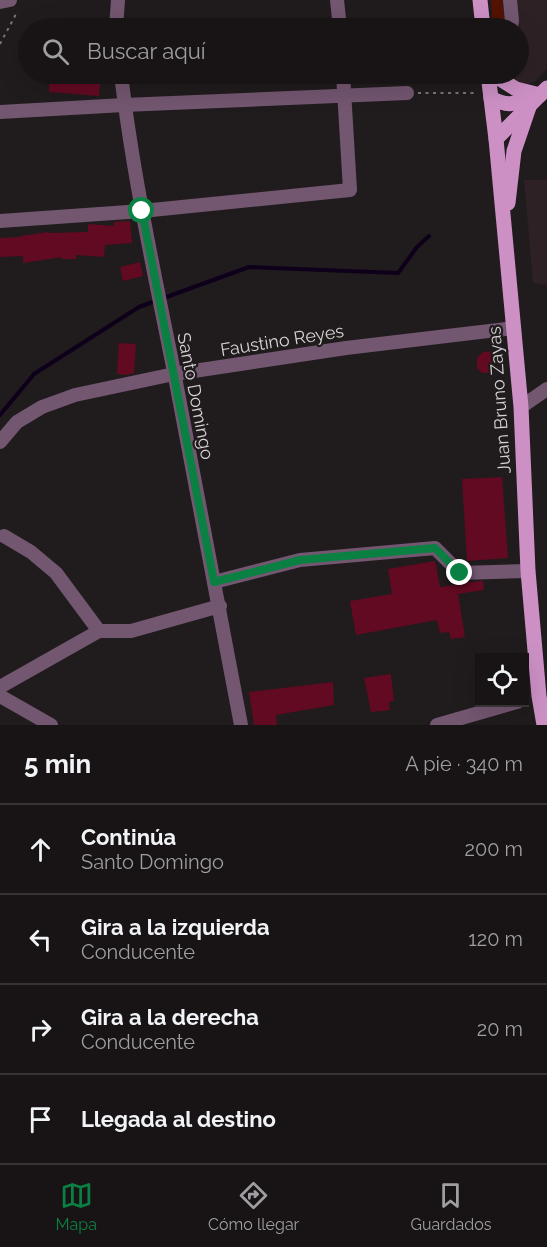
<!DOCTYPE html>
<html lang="es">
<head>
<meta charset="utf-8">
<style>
  :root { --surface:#181416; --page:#252123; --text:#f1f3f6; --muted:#9f9ea1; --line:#363335; --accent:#0b8043 }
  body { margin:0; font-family:Raleway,sans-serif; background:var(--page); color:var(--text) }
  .controls { position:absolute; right:18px; bottom:18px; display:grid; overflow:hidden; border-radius:0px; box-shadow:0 6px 24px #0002 }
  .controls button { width:54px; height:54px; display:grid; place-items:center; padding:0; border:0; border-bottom:2px solid var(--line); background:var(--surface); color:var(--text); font:30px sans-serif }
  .stop { position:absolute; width:18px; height:18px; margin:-14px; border:4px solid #0b8043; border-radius:50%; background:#fff }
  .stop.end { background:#0b8043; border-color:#fff; box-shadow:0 2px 6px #0008 }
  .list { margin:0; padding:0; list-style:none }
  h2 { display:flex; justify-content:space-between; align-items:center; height:78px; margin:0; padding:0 24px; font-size:26px }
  h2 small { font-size:20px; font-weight:400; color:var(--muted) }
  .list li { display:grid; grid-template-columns:39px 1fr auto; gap:18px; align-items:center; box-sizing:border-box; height:90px; padding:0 24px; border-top:2px solid var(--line) }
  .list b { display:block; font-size:22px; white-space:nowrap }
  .list p { margin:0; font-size:20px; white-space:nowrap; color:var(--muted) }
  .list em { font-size:20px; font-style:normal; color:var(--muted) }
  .icon { flex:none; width:33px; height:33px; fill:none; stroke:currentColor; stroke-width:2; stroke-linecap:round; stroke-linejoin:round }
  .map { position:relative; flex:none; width:547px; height:725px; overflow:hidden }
  .search { position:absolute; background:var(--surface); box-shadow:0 6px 24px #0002; left:18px; right:18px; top:18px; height:66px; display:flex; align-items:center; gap:15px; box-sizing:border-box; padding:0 21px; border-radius:33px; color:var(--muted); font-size:22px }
  .sheet { height:438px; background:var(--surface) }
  nav { display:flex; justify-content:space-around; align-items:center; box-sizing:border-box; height:84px; border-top:2px solid var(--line); background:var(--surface); font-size:16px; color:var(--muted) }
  nav a { display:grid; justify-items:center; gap:3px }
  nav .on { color:var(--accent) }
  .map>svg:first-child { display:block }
  .built { fill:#2d2126 }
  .grass { fill:url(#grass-tufts) }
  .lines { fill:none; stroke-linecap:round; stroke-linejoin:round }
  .stream { stroke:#0e001a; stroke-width:4 }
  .building { fill:#620a21 }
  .path { stroke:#7a7577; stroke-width:2; stroke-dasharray:3 4.5; stroke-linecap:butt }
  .minor { stroke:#735670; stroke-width:14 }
  .major { stroke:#cc90c5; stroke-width:15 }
  .route { stroke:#0b8043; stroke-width:8 }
  .labels { text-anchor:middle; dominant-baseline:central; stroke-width:4.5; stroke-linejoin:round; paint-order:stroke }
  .street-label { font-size:18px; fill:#d5d1d2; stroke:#201b1d }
</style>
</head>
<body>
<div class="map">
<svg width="547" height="725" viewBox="0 0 547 725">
  <defs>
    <pattern id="grass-tufts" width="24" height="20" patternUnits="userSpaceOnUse" patternTransform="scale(1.5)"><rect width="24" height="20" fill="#541202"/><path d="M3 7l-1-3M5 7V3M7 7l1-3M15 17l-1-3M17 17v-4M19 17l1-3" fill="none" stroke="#6c3326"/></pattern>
  </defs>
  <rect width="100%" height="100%" fill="#201b1d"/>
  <g class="built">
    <path d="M491 0H547V69L536 81 525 85 502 74H518V28H494Z"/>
    <path d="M524 180H547V285L533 283Z"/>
  </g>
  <path class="grass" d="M491 0H502L505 28H496L493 26Z"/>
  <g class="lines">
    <path class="stream" d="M0 415 34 374 139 307 249 267 398 273 417 247 429 236"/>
  </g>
  <g class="building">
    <path d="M50 74H101L99 96 49 92Z"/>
    <path d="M130 221 132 243 105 245 104 257 76 255V259H62V257L23 263V256L0 257V238L20 237V236L49 232V233L88 232V224L114 226V222Z"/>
    <path d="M140 262 143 276 123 281 120 267Z"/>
    <path d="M119 343 136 344 134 373 127 375 117 374Z"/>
    <path d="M496 351 491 358 494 373H482L477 368V358L483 352Z"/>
    <path d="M502 477 508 558 467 561 462 479Z"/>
    <path d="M435 561 440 587 472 582 483 581 484 590 458 594 465 637 451 639 449 632 440 633 437 620 356 635 350 601 392 594 388 569Z"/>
    <path d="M391 674 394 701 389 702 390 710 371 712 364 678Z"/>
    <path d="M333 682 334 705 276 715 277 725H254L249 692Z"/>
  </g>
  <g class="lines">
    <g class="path">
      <path d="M0 44 15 16 16 12"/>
      <path d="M418 93H475"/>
    </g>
    <g class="minor">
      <path d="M337 0 340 28"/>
      <path d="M510 0 512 21 510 28"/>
      <path d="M0 2 10 0"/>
      <path d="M116 28 118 0"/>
      <path d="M121 74C133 176 155 276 175 377 198 493 220 609 241 725"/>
      <path d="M0 112 124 105 407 93"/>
      <path d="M0 221 142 211 350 190 343 74"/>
      <path d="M521 407 547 389"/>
      <path d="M0 442 17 422 42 407 75 395 174 374 346 348 514 328"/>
      <path d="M4 536 31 552 56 573 99 631"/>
      <path d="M214 582 300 560 435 548 460 573 528 571"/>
      <path d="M0 687 99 631H131L220 606"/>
      <path d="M0 696 51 725"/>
      <path d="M437 725 517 702"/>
    </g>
    <g class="major">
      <path d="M480 0 483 28"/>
      <path d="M488 74 496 139 521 407 528 571 539 696 544 725"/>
      <path d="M492 74 516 89 540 95"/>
      <path d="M491 98C509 108 516 103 535 97"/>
      <path d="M496 139 547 88"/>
      <path d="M508 203 514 151 529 107"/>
    </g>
  </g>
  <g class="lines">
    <path class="route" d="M142 211 214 582 300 560 435 548 460 573"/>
  </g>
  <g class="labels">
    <g class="street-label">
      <text transform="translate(282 340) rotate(-9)">Faustino Reyes</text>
      <text transform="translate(196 396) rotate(79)">Santo Domingo</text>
      <text transform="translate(499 400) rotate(-94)">Juan Bruno Zayas</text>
    </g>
  </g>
</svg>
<div class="controls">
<button><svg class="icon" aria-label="locate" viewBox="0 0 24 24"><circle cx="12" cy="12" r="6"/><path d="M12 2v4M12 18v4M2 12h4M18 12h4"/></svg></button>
</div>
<div class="stop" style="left:142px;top:211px"></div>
<div class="stop end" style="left:460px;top:573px"></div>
<div class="search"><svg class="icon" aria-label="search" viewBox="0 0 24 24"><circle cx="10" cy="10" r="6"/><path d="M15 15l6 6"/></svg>Buscar aquí</div>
</div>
<section class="sheet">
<h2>5 min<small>A pie · 340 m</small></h2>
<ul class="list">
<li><svg class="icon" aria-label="ahead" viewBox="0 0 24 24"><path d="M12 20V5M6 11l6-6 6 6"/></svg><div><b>Continúa</b><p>Santo Domingo</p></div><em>200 m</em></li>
<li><svg class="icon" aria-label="left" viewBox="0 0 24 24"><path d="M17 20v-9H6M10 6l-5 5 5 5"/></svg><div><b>Gira a la izquierda</b><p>Conducente</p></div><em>120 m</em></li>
<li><svg class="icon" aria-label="right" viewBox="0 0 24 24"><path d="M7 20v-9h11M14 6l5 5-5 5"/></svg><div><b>Gira a la derecha</b><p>Conducente</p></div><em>20 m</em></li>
<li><svg class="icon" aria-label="arrive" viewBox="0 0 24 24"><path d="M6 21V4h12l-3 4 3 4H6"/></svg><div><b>Llegada al destino</b></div></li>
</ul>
</section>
<nav>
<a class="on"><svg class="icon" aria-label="map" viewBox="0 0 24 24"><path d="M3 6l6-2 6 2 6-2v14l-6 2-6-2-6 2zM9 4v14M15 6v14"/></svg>Mapa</a>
<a><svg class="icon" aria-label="directions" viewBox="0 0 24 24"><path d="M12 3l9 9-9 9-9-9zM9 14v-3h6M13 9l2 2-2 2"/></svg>Cómo llegar</a>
<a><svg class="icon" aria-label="saved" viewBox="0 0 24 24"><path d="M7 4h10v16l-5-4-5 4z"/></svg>Guardados</a>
</nav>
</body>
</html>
